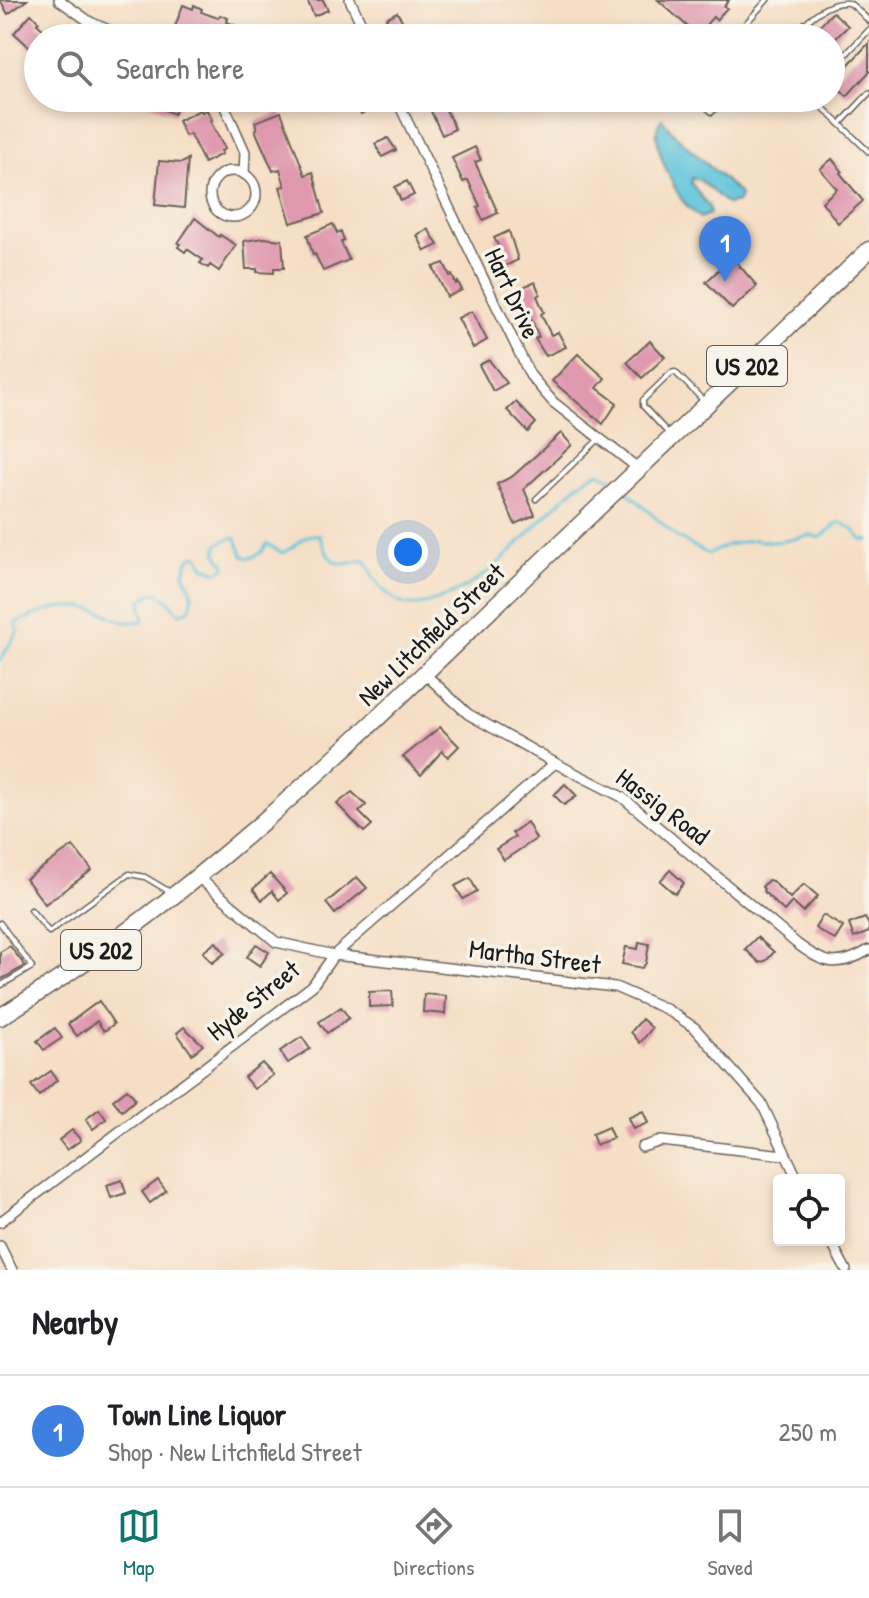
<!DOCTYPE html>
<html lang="en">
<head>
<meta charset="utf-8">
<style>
  :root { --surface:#fff; --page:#f2f2f2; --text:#202124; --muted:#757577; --line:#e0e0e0; --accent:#0f766e }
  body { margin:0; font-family:"Patrick Hand",sans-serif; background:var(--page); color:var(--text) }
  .controls { position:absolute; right:24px; bottom:24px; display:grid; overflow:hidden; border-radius:8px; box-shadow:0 4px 12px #0003 }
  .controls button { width:72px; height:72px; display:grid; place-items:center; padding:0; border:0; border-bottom:2px solid var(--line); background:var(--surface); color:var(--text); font:40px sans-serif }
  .you { position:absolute; left:408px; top:552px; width:28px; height:28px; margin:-20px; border:6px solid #fff; border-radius:50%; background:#1a73e8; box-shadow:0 0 0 12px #1a73e833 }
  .badge { display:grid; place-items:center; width:52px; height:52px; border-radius:50%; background:var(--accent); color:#fff; font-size:26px; font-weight:700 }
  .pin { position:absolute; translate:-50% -66px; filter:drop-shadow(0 2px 4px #0008) }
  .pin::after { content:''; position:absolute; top:42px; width:28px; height:24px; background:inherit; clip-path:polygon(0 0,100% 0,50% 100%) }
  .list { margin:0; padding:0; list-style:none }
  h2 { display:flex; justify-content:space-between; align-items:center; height:104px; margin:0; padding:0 32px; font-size:34px }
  h2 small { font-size:26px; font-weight:400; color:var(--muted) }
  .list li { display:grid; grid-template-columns:52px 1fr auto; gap:24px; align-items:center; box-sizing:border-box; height:112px; padding:0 32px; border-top:2px solid var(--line) }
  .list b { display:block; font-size:30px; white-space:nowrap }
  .list p { margin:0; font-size:26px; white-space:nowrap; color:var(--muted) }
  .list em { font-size:26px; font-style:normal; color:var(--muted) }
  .icon { flex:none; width:44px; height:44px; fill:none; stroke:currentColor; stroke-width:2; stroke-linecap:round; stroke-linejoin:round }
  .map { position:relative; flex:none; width:869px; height:1270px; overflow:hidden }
  .search { position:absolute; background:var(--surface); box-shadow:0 4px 12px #0003; left:24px; right:24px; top:24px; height:88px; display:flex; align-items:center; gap:20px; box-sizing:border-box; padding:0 28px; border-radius:44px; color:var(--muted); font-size:30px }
  .sheet { height:216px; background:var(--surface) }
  nav { display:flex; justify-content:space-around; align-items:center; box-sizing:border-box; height:112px; border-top:2px solid var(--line); background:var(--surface); font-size:22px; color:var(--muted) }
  nav a { display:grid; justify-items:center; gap:4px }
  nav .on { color:var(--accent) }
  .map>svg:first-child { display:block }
  .water { fill:#5dc2db; stroke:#3c6f7c; stroke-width:2 }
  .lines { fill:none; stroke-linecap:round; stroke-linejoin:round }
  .stream { stroke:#5dc2db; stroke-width:3 }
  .building { fill:#df99af }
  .lane-casing { stroke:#686057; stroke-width:7 }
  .street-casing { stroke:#686057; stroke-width:12 }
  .highway-casing { stroke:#686057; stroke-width:19 }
  .lane { stroke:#fff; stroke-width:4 }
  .street { stroke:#fff; stroke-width:9 }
  .highway { stroke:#fff; stroke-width:16 }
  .labels { text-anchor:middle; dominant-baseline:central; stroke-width:7; stroke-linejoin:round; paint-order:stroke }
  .shield { fill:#f7f3e8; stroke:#5e5c59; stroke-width:2 }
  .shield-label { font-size:24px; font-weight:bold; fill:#1c1c1c }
  .street-label { font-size:26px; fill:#1c1c1c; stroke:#f7f3e8 }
</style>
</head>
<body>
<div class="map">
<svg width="869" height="1270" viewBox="0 0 869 1270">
  <rect width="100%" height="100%" fill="#f7f3e8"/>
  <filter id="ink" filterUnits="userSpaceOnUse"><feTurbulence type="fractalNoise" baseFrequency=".0125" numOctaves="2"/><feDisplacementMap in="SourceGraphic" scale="16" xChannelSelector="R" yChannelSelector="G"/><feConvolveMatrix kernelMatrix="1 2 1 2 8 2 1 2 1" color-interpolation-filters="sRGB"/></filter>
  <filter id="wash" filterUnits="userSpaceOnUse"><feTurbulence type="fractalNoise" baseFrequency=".006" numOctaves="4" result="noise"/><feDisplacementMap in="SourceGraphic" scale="32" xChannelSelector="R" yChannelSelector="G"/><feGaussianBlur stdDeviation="1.8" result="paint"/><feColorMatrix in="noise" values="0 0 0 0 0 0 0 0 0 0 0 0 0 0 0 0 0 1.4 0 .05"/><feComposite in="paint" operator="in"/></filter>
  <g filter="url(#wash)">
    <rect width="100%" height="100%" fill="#f5dec4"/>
    <path class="water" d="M662 119 676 136 739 193 740 196 738 202 727 204 700 180 692 178 691 183 709 207 710 214 700 218C694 212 687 207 682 200 672 184 646 135 662 119Z"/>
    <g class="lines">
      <g class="stream">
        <path d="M624 489 678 538 708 554 728 545 752 540 779 542 811 535 820 538 839 522 852 528 862 540H869"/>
        <path d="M0 660 18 631 16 623C43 610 72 600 102 612 124 620 116 624 144 621L141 601C161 583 165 599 179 613L188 611C197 593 190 590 184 573L188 561 194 555 198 556 204 567 218 572 224 569 225 565C220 557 214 554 218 544L231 538H236L243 556 251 558 262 552 267 544 282 553C296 548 302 533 319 535 331 564 333 568 364 560 370 565 370 569 373 576 377 584 390 598 399 602 410 608 423 605 434 601 495 581 519 539 564 498 575 488 584 477 599 472L615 481"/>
      </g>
    </g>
    <g id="blocks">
      <g class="building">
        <path d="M0 0H27L8 14Z"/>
        <path d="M307 0H323L328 10 314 16Z"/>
        <path d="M658 0H729L724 6 727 8 716 20 713 17 697 35Z"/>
        <path d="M183 5 193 9 194 5 202 9 201 12 218 18 220 15 228 18 227 22 235 25 230 38H178L180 35 173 32Z"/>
        <path d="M397 12 403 22 410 38H395L386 18Z"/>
        <path d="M833 12 848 26 836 38H808Z"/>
        <path d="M31 14 39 22 37 24 53 38H38V55L14 33Z"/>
        <path d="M869 43V72L847 96 832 82Z"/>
        <path d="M136 98H181L174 114Z"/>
        <path d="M354 98H370L374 108 361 114Z"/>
        <path d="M442 101 455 129 442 135 429 107Z"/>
        <path d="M200 110 202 112 207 110 212 120 210 121 225 149 221 151 222 154 204 163 190 134 185 136 178 121Z"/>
        <path d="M281 112 305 175 313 172 324 213 291 223 280 187 285 186 280 169 273 171 255 130 257 129 255 122Z"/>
        <path d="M388 138 396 150 382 157 375 144Z"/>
        <path d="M475 147 481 160 475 162 498 213 483 220 477 207 480 206 468 180 463 182 452 158Z"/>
        <path d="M188 159 184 208 155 205 159 161 182 163Z"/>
        <path d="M832 159 842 171 840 173 863 201 838 223 822 202 837 189 820 169Z"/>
        <path d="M407 181 414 195 401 201 395 187Z"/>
        <path d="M195 218 219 237 220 235 236 245 219 271 210 265 208 268 200 263 203 260 187 249 185 252 178 247 180 244 178 243Z"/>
        <path d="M333 224 337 233 341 232 344 240 341 242 349 260 323 271 315 254 313 255 307 235Z"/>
        <path d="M428 229 438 245 425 251 417 235Z"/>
        <path d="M509 231 518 260 503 267 495 249 499 247 494 238Z"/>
        <path d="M264 238 282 240 284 268H274V273L257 272V269H246L244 241Z"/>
        <path d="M732 257 757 286 732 309 706 282Z"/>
        <path d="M444 263 450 276 452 275 456 284 458 282 462 290 447 297 433 267Z"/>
        <path d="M535 282 540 294 537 296 544 312 541 314 551 335 558 332 566 347 546 356 535 339 539 337 518 289Z"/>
        <path d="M472 311 487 340 473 348 458 318Z"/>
        <path d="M650 341 665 357 642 378 627 362Z"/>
        <path d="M578 354 605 378 597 388 617 403 603 424 552 381Z"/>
        <path d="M489 360 507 383 493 391 479 365Z"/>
        <path d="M516 402 536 423 528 432 507 410Z"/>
        <path d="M561 433 572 445 524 489 535 515 515 524 497 484 513 476Z"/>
        <path d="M440 727 459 746 448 757 442 751 421 775 403 757Z"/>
        <path d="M565 784 577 796 564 805 554 795Z"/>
        <path d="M352 792 366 805 359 812 372 825 364 832 337 804Z"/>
        <path d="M527 822 536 839 504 860 496 849 515 837 512 833Z"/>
        <path d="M73 846 92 870 45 904 26 879Z"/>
        <path d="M670 870 684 883 675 894 660 881Z"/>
        <path d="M270 874 287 893 279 900 272 891 262 900 253 889Z"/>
        <path d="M357 877 367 888 335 914 326 903Z"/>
        <path d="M470 878 477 891 463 899 455 886Z"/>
        <path d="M768 880 772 881 790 898 804 884 818 896 803 912 792 902 784 911 763 891 764 889 762 887Z"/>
        <path d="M823 915 843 927 835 940 815 928Z"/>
        <path d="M865 918 869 925V932L854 938 849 924Z"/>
        <path d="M757 937 774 952 767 960 760 963 745 949Z"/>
        <path d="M216 942 225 953 212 963 203 952Z"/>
        <path d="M639 942 649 944 646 963 642 968 622 964 626 947 638 949Z"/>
        <path d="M256 944 269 952 260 966 247 957Z"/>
        <path d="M10 946 25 966 0 980V952Z"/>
        <path d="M392 991 393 1006 369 1007V992Z"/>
        <path d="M424 994 446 996 445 1014 423 1012Z"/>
        <path d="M99 1001 114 1024 104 1031 97 1021 77 1036 68 1024Z"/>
        <path d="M341 1007 349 1018 327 1033 319 1022Z"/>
        <path d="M642 1019 652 1028 640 1043 631 1032Z"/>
        <path d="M184 1027 203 1045 192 1054 177 1033Z"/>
        <path d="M55 1028 62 1038 44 1050 37 1041Z"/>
        <path d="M302 1037 310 1049 288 1063 280 1051Z"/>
        <path d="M262 1063 273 1075 254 1089 244 1077Z"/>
        <path d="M51 1071 57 1080 39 1096 31 1085Z"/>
        <path d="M127 1089 135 1098 134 1101 122 1111 113 1100Z"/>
        <path d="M99 1109 106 1119 93 1129 86 1119Z"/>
        <path d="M643 1111 648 1123 633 1129 628 1118Z"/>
        <path d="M608 1127 613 1138 596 1145 592 1134Z"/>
        <path d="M72 1130 81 1140 67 1150 59 1140Z"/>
        <path d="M122 1180 126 1193 111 1198 107 1185Z"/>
        <path d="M158 1180 166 1191 150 1203 142 1192Z"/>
      </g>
    </g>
  </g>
  <g filter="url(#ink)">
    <use href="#blocks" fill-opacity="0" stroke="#686057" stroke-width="2"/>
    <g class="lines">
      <g class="lane-casing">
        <g id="lane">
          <path d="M733 38 740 30"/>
          <path d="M749 38 740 30 767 0"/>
          <path d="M790 38C804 24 825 0 849 3 856 7 863 15 869 21"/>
          <path d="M831 70 869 30"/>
          <path d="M696 98 712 112 725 98"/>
          <path d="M813 98 869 152"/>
          <path d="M840 124 869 93"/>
          <path d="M669 434 643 406V400L671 373 675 372 703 400"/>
          <path d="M536 499 599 439"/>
          <path d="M31 910 49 932 129 874 145 877 170 892"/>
          <path d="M0 923 32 967 0 986"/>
        </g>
      </g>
      <g class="street-casing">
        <g id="street">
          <path d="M59 0 90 22 127 38"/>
          <path d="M350 0 368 38"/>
          <path d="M221 98 245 152 244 174"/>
          <path d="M396 98 530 375 553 402 639 469"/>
          <circle cx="233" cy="194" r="23"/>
          <path d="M425 674 468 714 555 763 622 797 796 943C824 964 837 969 869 950"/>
          <path d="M199 878 276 942 334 955 615 987 666 1009 695 1028 762 1104 798 1180"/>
          <path d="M642 1147 661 1141 784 1155"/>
          <path d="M0 1222 312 986 334 955 555 763"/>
          <path d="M830 1240 846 1270"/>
          <path d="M0 1246 12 1270"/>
        </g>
      </g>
      <g class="highway-casing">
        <path id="highway" d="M0 1017C187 904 344 751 501 600 623 483 746 367 869 250"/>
      </g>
      <use href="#lane" class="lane"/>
      <use href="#street" class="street"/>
      <use href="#highway" class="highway"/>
    </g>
  </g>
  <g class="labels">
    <g class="shield">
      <rect x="707" y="346" width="80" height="40" rx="6"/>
      <rect x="61" y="930" width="80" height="40" rx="6"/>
    </g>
    <g class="shield-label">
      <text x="747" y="366">US 202</text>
      <text x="101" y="950">US 202</text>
    </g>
    <g class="street-label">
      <text transform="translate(513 293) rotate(65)">Hart Drive</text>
      <text transform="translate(431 634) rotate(-44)">New Litchfield Street</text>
      <text transform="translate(663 806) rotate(37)">Hassig Road</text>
      <text transform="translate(535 956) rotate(7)">Martha Street</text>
      <text transform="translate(253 1000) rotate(-39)">Hyde Street</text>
    </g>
  </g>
</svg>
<div class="controls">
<button><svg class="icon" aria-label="locate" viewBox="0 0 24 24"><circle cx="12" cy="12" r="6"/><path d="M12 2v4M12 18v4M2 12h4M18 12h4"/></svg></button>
</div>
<div class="you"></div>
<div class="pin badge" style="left:725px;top:282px;background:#3f7fe0">1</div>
<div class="search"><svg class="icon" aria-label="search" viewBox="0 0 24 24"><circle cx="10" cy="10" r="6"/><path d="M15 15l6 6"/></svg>Search here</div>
</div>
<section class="sheet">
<h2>Nearby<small></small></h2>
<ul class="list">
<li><span class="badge" style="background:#3f7fe0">1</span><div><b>Town Line Liquor</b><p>Shop · New Litchfield Street</p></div><em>250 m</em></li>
</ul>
</section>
<nav>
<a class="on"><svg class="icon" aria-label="map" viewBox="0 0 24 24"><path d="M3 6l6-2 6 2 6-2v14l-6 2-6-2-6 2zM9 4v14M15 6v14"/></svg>Map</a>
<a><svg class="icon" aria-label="directions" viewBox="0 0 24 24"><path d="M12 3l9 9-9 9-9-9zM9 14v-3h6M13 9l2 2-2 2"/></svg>Directions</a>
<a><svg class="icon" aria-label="saved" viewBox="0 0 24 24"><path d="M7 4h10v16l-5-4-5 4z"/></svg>Saved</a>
</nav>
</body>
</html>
